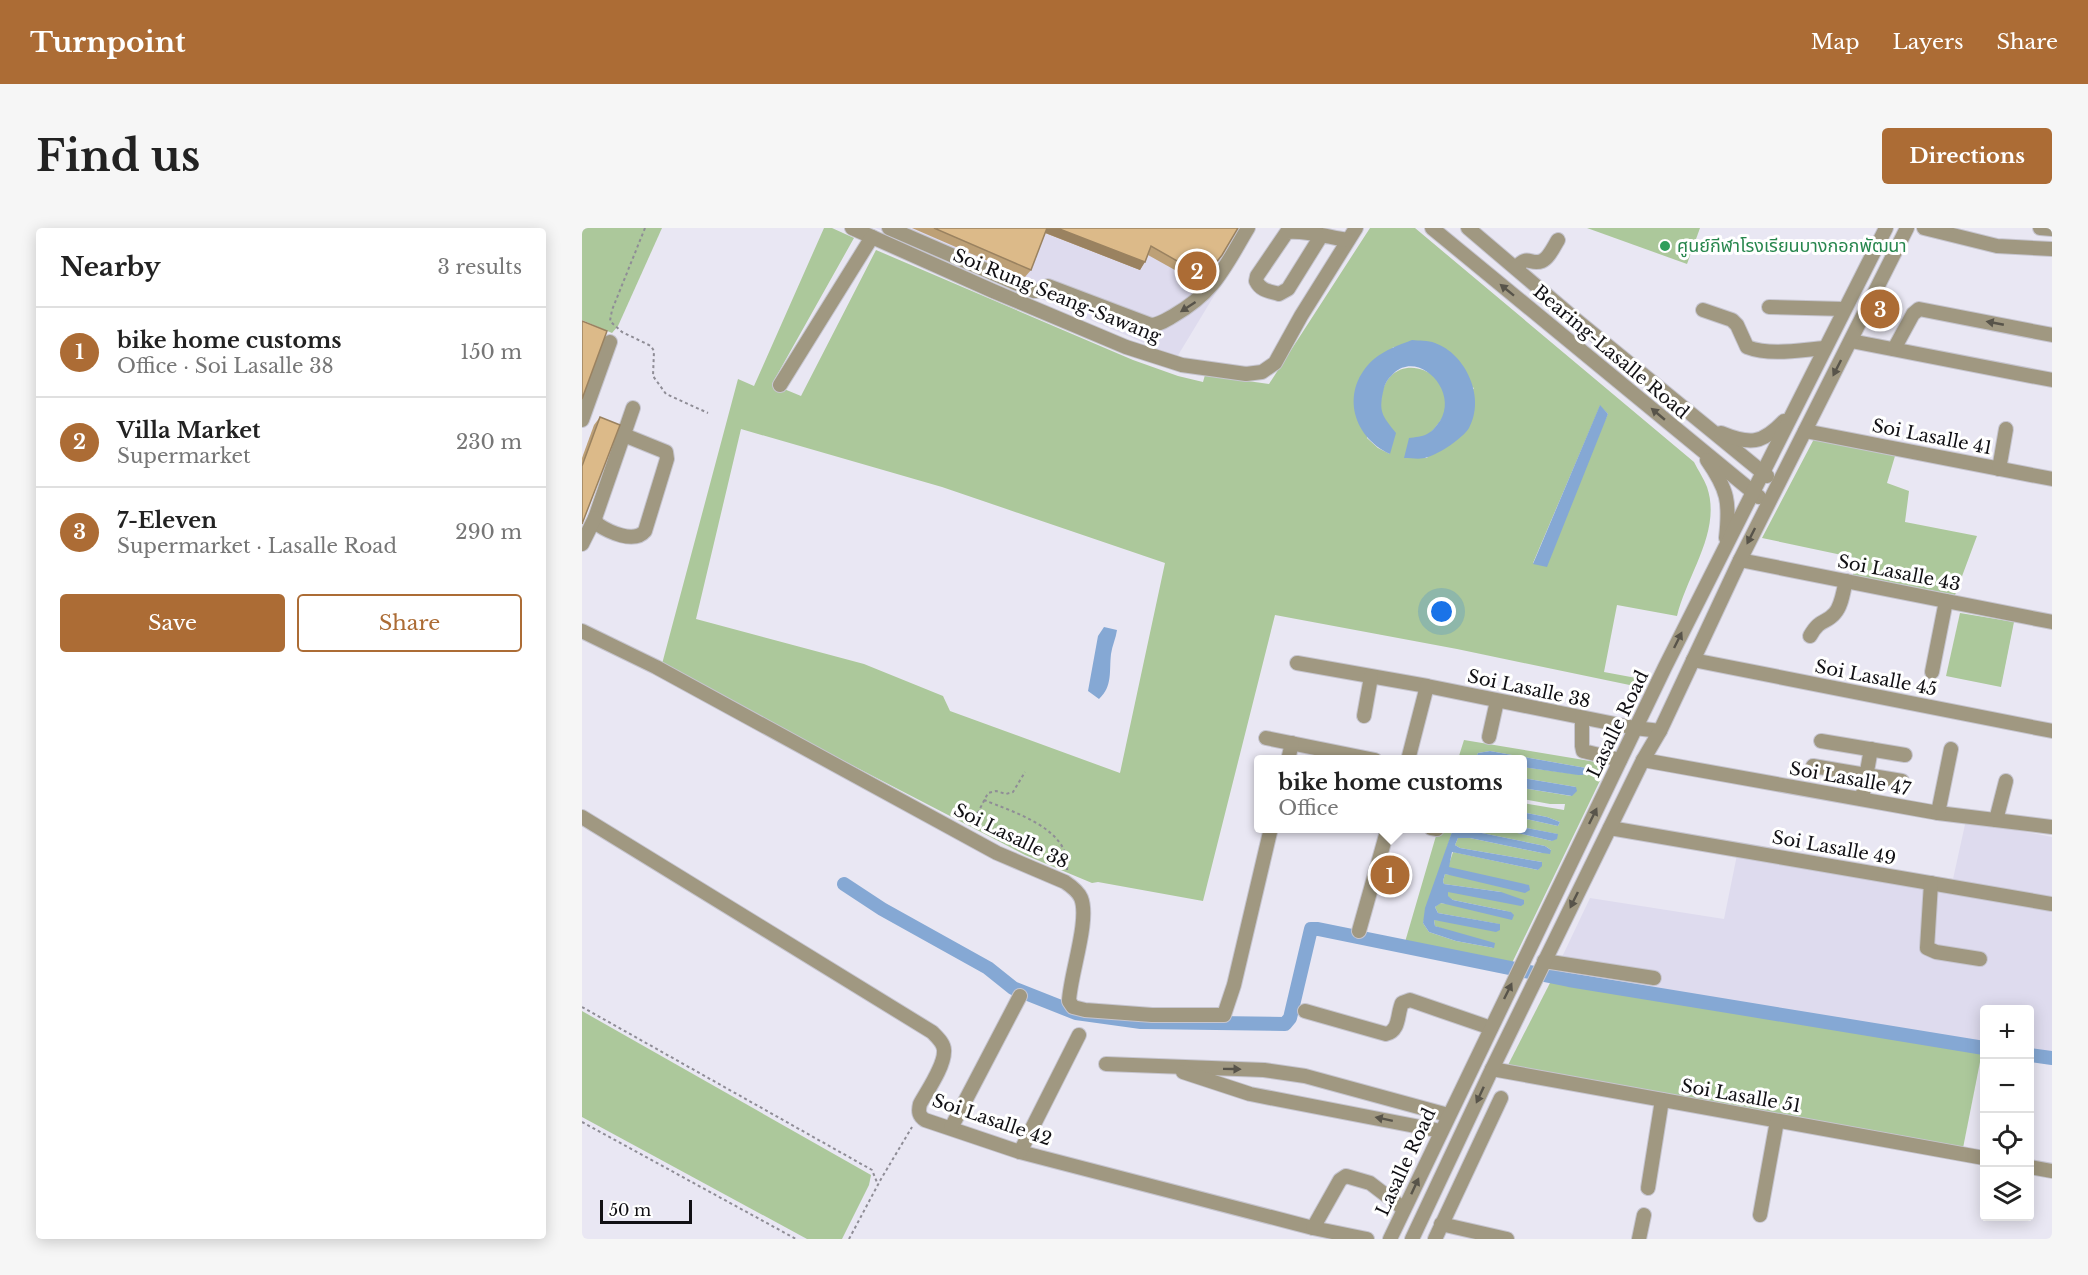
<!DOCTYPE html>
<html lang="en">
<head>
<meta charset="utf-8">
<style>
  :root { --surface:#fff; --page:#f6f6f6; --text:#222; --muted:#767676; --line:#e0e0e0; --accent:#ac6c35 }
  body { margin:0; font-family:"Libre Baskerville","Noto Sans Thai",serif; background:var(--page); color:var(--text) }
  .controls { position:absolute; right:18px; bottom:18px; display:grid; overflow:hidden; border-radius:6px; box-shadow:0 3px 15px #0003 }
  .controls button { width:54px; height:54px; display:grid; place-items:center; padding:0; border:0; border-bottom:2px solid var(--line); background:var(--surface); color:var(--text); font:30px sans-serif }
  .scale { position:absolute; left:18px; bottom:15px; width:92px; box-sizing:border-box; padding-left:6px; border:3px solid #111014; border-top:0; font-size:16px; line-height:21px; white-space:nowrap; color:#111014; -webkit-text-stroke:4px #fff; paint-order:stroke }
  .you { position:absolute; left:860px; top:384px; width:21px; height:21px; margin:-15px; border:4px solid #fff; border-radius:50%; background:#1a73e8; box-shadow:0 0 0 9px #1a73e833 }
  .badge { display:grid; place-items:center; width:39px; height:39px; border-radius:50%; background:var(--accent); color:#fff; font-size:20px; font-weight:700 }
  .pin { position:absolute; translate:-50% -50%; border:3px solid #fff; box-shadow:0 2px 6px #0006 }
  .popup { position:absolute; left:672px; top:527px; width:273px; height:78px; box-sizing:border-box; display:grid; place-content:center; border-radius:6px; background:var(--surface); filter:drop-shadow(0 2px 4px #0005); font-size:20px; white-space:nowrap; color:var(--muted) }
  .popup b { font-size:22px; color:var(--text) }
  .popup::after { content:''; position:absolute; left:50%; top:100%; margin-left:-12px; border:12px solid transparent; border-top-color:var(--surface) }
  .list { margin:0; padding:0; list-style:none }
  h2 { display:flex; justify-content:space-between; align-items:center; height:78px; margin:0; padding:0 24px; font-size:26px }
  h2 small { font-size:20px; font-weight:400; color:var(--muted) }
  .list li { display:grid; grid-template-columns:39px 1fr auto; gap:18px; align-items:center; box-sizing:border-box; height:90px; padding:0 24px; border-top:2px solid var(--line) }
  .list b { display:block; font-size:22px; white-space:nowrap }
  .list p { margin:0; font-size:20px; white-space:nowrap; color:var(--muted) }
  .list em { font-size:20px; font-style:normal; color:var(--muted) }
  .actions { display:flex; gap:12px; padding:18px 24px }
  .actions a { flex:1; padding:14px 0; border:2px solid var(--accent); border-radius:6px; text-align:center; font-size:21px; color:var(--accent) }
  .actions .main { background:var(--accent); color:#fff }
  .icon { flex:none; width:33px; height:33px; fill:none; stroke:currentColor; stroke-width:2; stroke-linecap:round; stroke-linejoin:round }
  .map { position:relative; flex:none; width:1470px; height:1011px; overflow:hidden; border-radius:6px }
  header { display:flex; align-items:center; gap:36px; box-sizing:border-box; height:84px; padding:0 30px; background:var(--accent); color:#fff }
  header strong { font-size:28px }
  nav { display:flex; gap:33px; margin-inline-start:auto; font-size:21px }
  .intro { display:flex; align-items:center; justify-content:space-between; box-sizing:border-box; height:144px; padding:0 36px }
  h1 { margin:0; font-size:42px }
  .button { padding:15px 27px; border-radius:6px; background:var(--accent); color:#fff; font-size:21px; font-weight:700 }
  main { display:flex; gap:36px; padding:0 36px }
  aside { flex:1; background:var(--surface); border-radius:6px; box-shadow:0 3px 15px #0003 }
  .map>svg:first-child { display:block }
  .built { fill:#dedbee }
  .green { fill:#acc89b; fill-rule:evenodd }
  .water { fill:#85a8d4 }
  .lines { fill:none; stroke-linecap:round; stroke-linejoin:round }
  .canal { stroke:#85a8d4; stroke-width:14 }
  .minor-casing { stroke:#c6c5cf; stroke-width:16 }
  .path { stroke:#8f8d96; stroke-width:2; stroke-dasharray:3 3; stroke-linecap:butt }
  .minor { stroke:#a09881; stroke-width:14 }
  .wall { fill:#bda076 }
  .shaded-wall { fill:#9a8260 }
  .building { fill:#dcba89; stroke:#9a8260; stroke-width:1.5 }
  .oneway { fill:#58544a }
  .leisure-dot { fill:#2e9e5b; stroke:#fff; stroke-width:2 }
  .labels { text-anchor:middle; dominant-baseline:central; stroke-width:6; stroke-linejoin:round; paint-order:stroke }
  .leisure-label { font-size:18px; fill:#27864d; stroke:#fff; text-anchor:start }
  .street-label { font-size:18px; fill:#111014; stroke:#fff }
</style>
</head>
<body>
<header>
<strong>Turnpoint</strong>
<nav><a>Map</a><a>Layers</a><a>Share</a></nav>
</header>
<div class="intro"><h1>Find us</h1><a class="button">Directions</a></div>
<main>
<aside>
<h2>Nearby<small>3 results</small></h2>
<ul class="list">
<li><span class="badge">1</span><div><b>bike home customs</b><p>Office · Soi Lasalle 38</p></div><em>150 m</em></li>
<li><span class="badge">2</span><div><b>Villa Market</b><p>Supermarket</p></div><em>230 m</em></li>
<li><span class="badge">3</span><div><b>7-Eleven</b><p>Supermarket · Lasalle Road</p></div><em>290 m</em></li>
</ul>
<div class="actions"><a class="main">Save</a><a>Share</a></div>
</aside>
<div class="map">
<svg width="1470" height="1011" viewBox="0 0 1470 1011">
  <rect width="100%" height="100%" fill="#e9e7f3"/>
  <g class="built">
    <path d="M293 0H673L595 129Z"/>
    <path d="M1384 592 1470 609V825L1448 821V782H1402V814L971 748 1008 670 1142 691 1157 617 1371 651Z"/>
  </g>
  <g class="green">
    <path d="M0 0H80L36 98 30 105 0 92Z"/>
    <path d="M242 0H250L272 10 190 156 219 168 294 22 551 132 596 148 621 154 623 147 687 156 788 0H833L1112 234C1116 242 1122 251 1125 259 1140 303 1105 346 1095 388L1035 377 1022 444 1065 452 1062 460 875 421 693 387 621 673 516 654 510 655 443 627 102 450 80 436 156 151 172 158ZM811 119 892 160 845 230 823 229C833 218 862 196 864 181 870 137 804 120 799 172 797 189 804 208 808 226L796 220 785 210ZM1018 178 1026 186 951 336V335ZM159 201 360 259 583 335 538 545 368 483 361 468 282 436 114 391Z"/>
    <path d="M1005 0H1118L1105 36Z"/>
    <path d="M1232 211 1313 228 1305 255 1327 263 1323 294 1395 308 1373 367 1271 347 1274 330 1180 310Z"/>
    <path d="M1378 385 1432 394 1419 459 1364 448Z"/>
    <path d="M882 512 1026 536 930 735 823 714 856 601H871L841 695 847 704 874 713 912 720 853 698 852 692 917 696 856 685 853 679 858 675 929 684 871 672 865 668 866 664H919L862 656 861 653 863 646 877 648 866 639 871 624 956 642 960 634 878 620 873 617 876 610H888L960 625 969 622 963 618 880 601H918L970 613 975 606 940 599V590L976 598 978 594 965 589 940 584V575L982 582 983 576H968L940 571V560L989 568 994 559 940 550V539L1001 547 1004 540 908 523 896 525 893 531H876Z"/>
    <path d="M969 753 1400 824 1381 920 925 839Z"/>
    <path d="M0 783 289 947 287 957 260 1011H225L0 889Z"/>
  </g>
  <g class="water">
    <path d="M830 112C837 113 846 112 853 115 884 126 904 170 887 200 881 210 857 226 846 229 839 232 830 230 822 230L827 210C833 209 840 209 845 206 851 203 854 198 858 193 877 163 837 122 812 145 807 150 804 153 802 160 796 184 800 187 814 205L808 226C769 208 758 161 792 131 803 122 817 117 830 112Z"/>
    <path d="M1018 177 1026 186 965 339 951 336Z"/>
    <path d="M522 399 535 402C534 410 530 418 529 426 527 443 531 458 517 471L506 463 516 408Z"/>
    <path d="M908 523 1004 540 1001 547H996L940 539V532L893 531 896 525Z"/>
    <path d="M940 550 994 559 995 563 990 568 940 560Z"/>
    <path d="M940 584 965 589 978 594 976 598 940 590Z"/>
    <path d="M940 599 976 606 975 611 970 613 918 601 940 600Z"/>
    <path d="M871 601H880L963 618 969 622 968 626 960 625 888 610H876L873 617 878 620 960 634V638L956 642 870 624 867 639 947 657 948 662 943 665 863 646 861 653 862 656 919 664 942 672V676L939 678 866 664V668L871 672 929 684 932 687 930 692 859 675 853 679 856 685 918 696V702L914 704 852 692 853 698 913 715 912 720 874 713 847 704 841 695 843 680Z"/>
  </g>
  <g class="lines">
    <g class="canal">
      <path d="M262 656 300 681 406 740 431 760 494 785 559 794 703 796 708 790 729 701H736L987 752 1402 820"/>
      <path d="M1448 827 1470 830"/>
    </g>
    <g class="minor-casing">
      <g id="minor">
        <path d="M270 0 411 63 544 119 600 137 664 146 680 144 693 135 719 88 774 0"/>
        <path d="M307 0 452 63H458L466 58 569 97C577 97 584 92 591 88 633 64 642 40 666 0"/>
        <path d="M850 0 1177 269"/>
        <path d="M886 0 993 91 1185 248"/>
        <path d="M1342 0 1415 18 1470 21"/>
        <path d="M1458 0 1470 1"/>
        <path d="M739 8 706 61 697 66C687 63 679 63 674 53L675 48 705 4C724 2 746 9 766 12"/>
        <path d="M934 40C946 25 948 38 960 33 967 30 972 18 976 12"/>
        <path d="M1187 79 1262 81"/>
        <path d="M1121 82 1150 92 1155 97 1165 119C1188 128 1218 122 1243 120"/>
        <path d="M1269 113 1470 152"/>
        <path d="M1312 121 1331 86 1337 81 1470 107"/>
        <path d="M198 157 290 9"/>
        <path d="M0 192 28 114"/>
        <path d="M1223 203 1470 251"/>
        <path d="M1139 205C1168 217 1180 216 1202 193"/>
        <path d="M42 207 84 224 85 231 63 303C52 316 27 304 15 296L13 290 51 180"/>
        <path d="M1125 232C1146 262 1148 274 1144 310"/>
        <path d="M1417 241 1424 201"/>
        <path d="M0 316 13 290"/>
        <path d="M1158 332 1470 394"/>
        <path d="M0 403 74 439 415 625 483 654C489 658 496 663 499 670 508 692 488 747 487 773L491 779 503 782 570 787H642L652 757 689 600"/>
        <path d="M1228 408C1238 390 1244 396 1253 385 1260 377 1261 363 1264 353"/>
        <path d="M1111 432 1470 503"/>
        <path d="M715 435 845 458 1053 500 1078 503"/>
        <path d="M1350 444 1364 373"/>
        <path d="M782 488 789 449"/>
        <path d="M1000 490V518L1001 523 1038 532"/>
        <path d="M907 509 915 473"/>
        <path d="M684 510 793 532"/>
        <path d="M1239 513 1323 527"/>
        <path d="M706 532 710 515"/>
        <path d="M826 532 845 458"/>
        <path d="M1061 532 1356 585 1470 599"/>
        <path d="M1231 538 1320 553"/>
        <path d="M1280 571 1289 521"/>
        <path d="M1356 585 1369 521"/>
        <path d="M0 589 350 804C355 809 363 816 362 824 362 839 345 863 338 876 336 884 337 888 343 892L438 924 731 1000 785 1011"/>
        <path d="M1414 592 1424 553"/>
        <path d="M849 600 855 601"/>
        <path d="M1028 600 1470 676"/>
        <path d="M1349 655 1345 720 1354 724 1398 731"/>
        <path d="M777 703 806 600"/>
        <path d="M962 733 1072 750"/>
        <path d="M723 783 804 806C818 803 815 786 820 775L828 772 909 800"/>
        <path d="M524 836 682 842 723 848 866 887"/>
        <path d="M910 841 1402 930"/>
        <path d="M601 844 668 866 859 903"/>
        <path d="M369 900 438 768"/>
        <path d="M438 924 497 807"/>
        <path d="M1448 939 1470 943"/>
        <path d="M1066 960 1080 872"/>
        <path d="M1178 987 1195 893"/>
        <path d="M859 996 925 1011"/>
        <path d="M731 1000 758 952 764 948 788 955 822 981"/>
        <path d="M808 1011 1083 439 1304 0"/>
        <path d="M830 1011 910 841 1061 532 1078 503 1158 332 1325 0"/>
        <path d="M853 1011 919 870"/>
        <path d="M1057 1011 1062 987"/>
      </g>
    </g>
    <g class="path">
      <path d="M63 0 30 82 28 93 40 104 69 118 72 123 71 148 84 166 126 185"/>
      <path d="M402 572C431 584 490 601 485 642"/>
      <path d="M390 596 406 565 414 563 424 566 431 564 443 544"/>
      <path d="M0 779 290 942 296 957"/>
      <path d="M0 894 214 1011"/>
      <path d="M267 1011 299 951 330 899"/>
    </g>
    <use href="#minor" class="minor"/>
  </g>
  <g class="wall">
    <path d="M330 0H656L640 27 618 56 566 27 558 42 463 5 449 42 443 49Z"/>
    <path d="M18 189 0 296V230L12 197Z"/>
  </g>
  <path class="shaded-wall" d="M464 0H475L563 34 558 42 461 4Z"/>
  <g class="building">
    <path d="M352 0H465L449 42Z"/>
    <path d="M475 0H656L640 27 623 49 569 18 563 34Z"/>
    <path d="M0 93 25 103 0 171Z"/>
    <path d="M18 189 38 197 0 296V238Z"/>
  </g>
  <defs><path id="oneway-solid" d="M-6-.8H1V-3.2L6.5 0L1 3.2V.8H-6Z" transform="scale(1.5)"/></defs>
  <g class="oneway">
    <use href="#oneway-solid" transform="translate(925 62) rotate(-141)"/>
    <use href="#oneway-solid" transform="translate(606 79) rotate(147)"/>
    <use href="#oneway-solid" transform="translate(1413 95) rotate(-169)"/>
    <use href="#oneway-solid" transform="translate(1255 140) rotate(117)"/>
    <use href="#oneway-solid" transform="translate(1076 186) rotate(-140)"/>
    <use href="#oneway-solid" transform="translate(1169 308) rotate(117)"/>
    <use href="#oneway-solid" transform="translate(1096 412) rotate(-64)"/>
    <use href="#oneway-solid" transform="translate(1011 588) rotate(-64)"/>
    <use href="#oneway-solid" transform="translate(992 672) rotate(116)"/>
    <use href="#oneway-solid" transform="translate(926 763) rotate(-64)"/>
    <use href="#oneway-solid" transform="translate(650 841) rotate(1)"/>
    <use href="#oneway-solid" transform="translate(898 867) rotate(115)"/>
    <use href="#oneway-solid" transform="translate(802 891) rotate(-168)"/>
    <use href="#oneway-solid" transform="translate(833 958) rotate(-65)"/>
  </g>
  <circle class="leisure-dot" cx="1083" cy="18" r="6"/>
  <g class="labels">
    <g class="leisure-label">
      <text x="1095" y="18">ศูนย์กีฬาโรงเรียนบางกอกพัฒนา</text>
    </g>
    <g class="street-label">
      <text transform="translate(475 68) rotate(22)">Soi Rung Seang-Sawang</text>
      <text transform="translate(1029 124) rotate(40)">Bearing-Lasalle Road</text>
      <text transform="translate(1350 209) rotate(11)">Soi Lasalle 41</text>
      <text transform="translate(1317 345) rotate(11)">Soi Lasalle 43</text>
      <text transform="translate(1294 450) rotate(11)">Soi Lasalle 45</text>
      <text transform="translate(947 461) rotate(12)">Soi Lasalle 38</text>
      <text transform="translate(1036 496) rotate(-64)">Lasalle Road</text>
      <text transform="translate(1268 551) rotate(10)">Soi Lasalle 47</text>
      <text transform="translate(429 608) rotate(26)">Soi Lasalle 38</text>
      <text transform="translate(1252 620) rotate(10)">Soi Lasalle 49</text>
      <text transform="translate(1159 868) rotate(10)">Soi Lasalle 51</text>
      <text transform="translate(410 892) rotate(19)">Soi Lasalle 42</text>
      <text transform="translate(824 934) rotate(-65)">Lasalle Road</text>
    </g>
  </g>
</svg>
<div class="controls">
<button>+</button>
<button>−</button>
<button><svg class="icon" aria-label="locate" viewBox="0 0 24 24"><circle cx="12" cy="12" r="6"/><path d="M12 2v4M12 18v4M2 12h4M18 12h4"/></svg></button>
<button><svg class="icon" aria-label="layers" viewBox="0 0 24 24"><path d="M12 4l9 5-9 5-9-5zM3 14l9 5 9-5"/></svg></button>
</div>
<div class="scale">50 m</div>
<div class="you"></div>
<div class="pin badge" style="left:808px;top:647px">1</div>
<div class="popup"><b>bike home customs</b>Office</div>
<div class="pin badge" style="left:615px;top:43px">2</div>
<div class="pin badge" style="left:1298px;top:81px">3</div>
</div>
</main>
</body>
</html>
